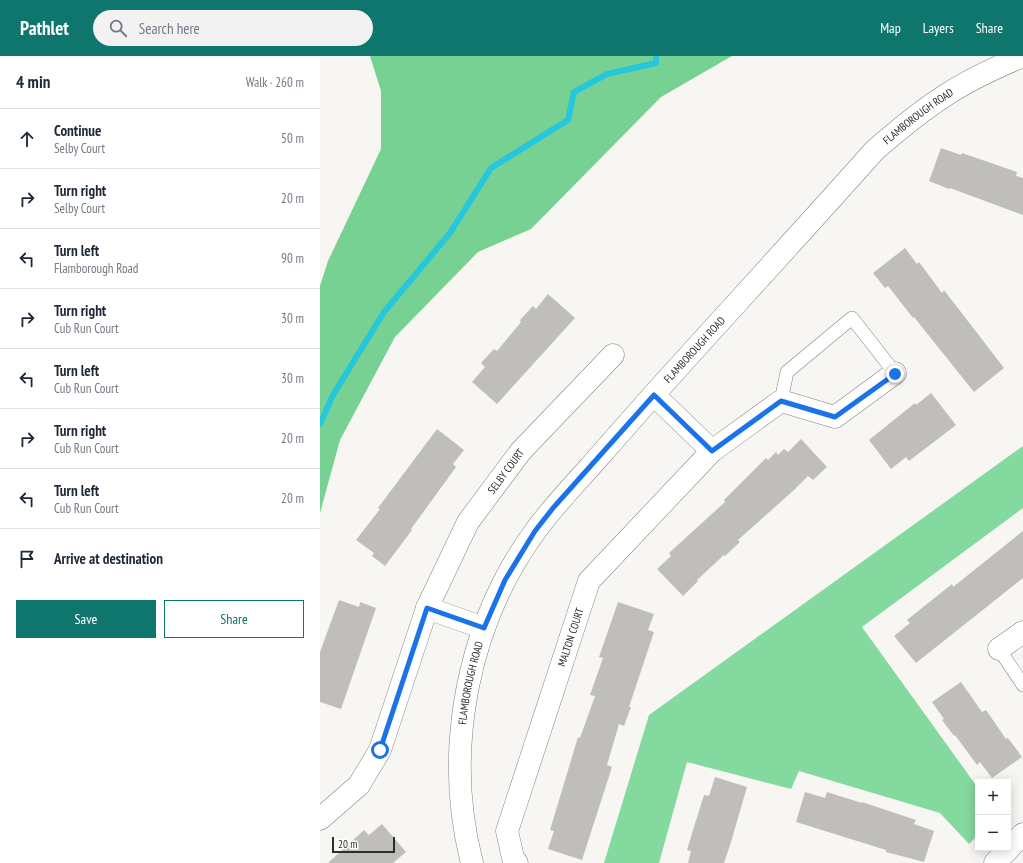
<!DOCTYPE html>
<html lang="en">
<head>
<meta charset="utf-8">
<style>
  :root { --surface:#fff; --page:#f2f2f3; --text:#1f2937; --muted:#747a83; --line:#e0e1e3; --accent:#0f766e }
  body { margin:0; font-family:"PT Sans Narrow",sans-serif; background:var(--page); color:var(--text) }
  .controls { position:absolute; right:12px; bottom:12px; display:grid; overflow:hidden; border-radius:0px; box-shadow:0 2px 10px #0003 }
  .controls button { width:36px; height:36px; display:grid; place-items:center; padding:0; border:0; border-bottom:1px solid var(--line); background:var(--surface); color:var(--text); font:20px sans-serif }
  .scale { position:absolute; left:12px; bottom:10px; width:63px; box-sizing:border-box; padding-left:4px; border:2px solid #2c2c2b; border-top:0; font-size:11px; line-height:14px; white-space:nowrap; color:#2c2c2b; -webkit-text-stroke:3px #fff; paint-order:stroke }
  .stop { position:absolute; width:12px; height:12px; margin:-9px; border:3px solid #1a73e8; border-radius:50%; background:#fff }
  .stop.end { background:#1a73e8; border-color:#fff; box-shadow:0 1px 4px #0008 }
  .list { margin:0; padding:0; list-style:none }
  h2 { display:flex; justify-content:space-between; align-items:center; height:52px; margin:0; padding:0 16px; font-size:17px }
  h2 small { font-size:13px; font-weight:400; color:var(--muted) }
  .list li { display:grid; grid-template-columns:26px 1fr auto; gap:12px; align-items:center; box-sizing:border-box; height:60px; padding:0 16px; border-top:1px solid var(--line) }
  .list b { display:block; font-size:15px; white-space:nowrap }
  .list p { margin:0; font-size:13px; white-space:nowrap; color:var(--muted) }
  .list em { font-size:13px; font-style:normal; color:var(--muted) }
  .actions { display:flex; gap:8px; padding:12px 16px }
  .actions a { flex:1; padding:9px 0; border:1px solid var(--accent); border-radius:0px; text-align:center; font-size:14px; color:var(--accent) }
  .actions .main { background:var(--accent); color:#fff }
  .icon { flex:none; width:22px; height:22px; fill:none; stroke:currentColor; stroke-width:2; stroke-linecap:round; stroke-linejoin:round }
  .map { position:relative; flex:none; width:703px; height:807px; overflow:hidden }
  header { display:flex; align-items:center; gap:24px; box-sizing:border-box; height:56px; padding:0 20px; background:var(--accent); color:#fff }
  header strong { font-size:19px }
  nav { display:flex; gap:22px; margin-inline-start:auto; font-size:14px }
  .search { width:280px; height:36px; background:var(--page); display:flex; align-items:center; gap:10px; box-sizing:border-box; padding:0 14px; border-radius:22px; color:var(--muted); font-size:15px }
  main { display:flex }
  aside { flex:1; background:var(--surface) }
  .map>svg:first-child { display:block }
  .green { fill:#84d99f }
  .forest { fill:#76d193 }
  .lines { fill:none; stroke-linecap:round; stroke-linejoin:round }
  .stream { stroke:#27c7db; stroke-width:6 }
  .building { fill:#bfbebb }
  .service-casing { stroke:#848380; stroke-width:14 }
  .minor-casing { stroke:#848380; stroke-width:23 }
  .tertiary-casing { stroke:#848380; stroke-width:23 }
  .service { stroke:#fff; stroke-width:13 }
  .minor { stroke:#fff; stroke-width:22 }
  .tertiary { stroke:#fff; stroke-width:22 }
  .route { stroke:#1a73e8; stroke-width:5 }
  .labels { text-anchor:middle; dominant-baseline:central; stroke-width:3; stroke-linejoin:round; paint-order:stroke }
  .street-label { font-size:11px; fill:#2c2c2b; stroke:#fff }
</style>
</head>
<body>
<header>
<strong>Pathlet</strong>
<div class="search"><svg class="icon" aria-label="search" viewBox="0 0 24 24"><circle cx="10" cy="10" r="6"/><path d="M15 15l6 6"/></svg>Search here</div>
<nav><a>Map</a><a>Layers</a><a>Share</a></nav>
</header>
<main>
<aside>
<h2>4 min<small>Walk · 260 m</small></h2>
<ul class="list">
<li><svg class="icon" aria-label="ahead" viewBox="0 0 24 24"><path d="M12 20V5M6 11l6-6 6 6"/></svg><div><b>Continue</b><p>Selby Court</p></div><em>50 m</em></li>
<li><svg class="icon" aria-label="right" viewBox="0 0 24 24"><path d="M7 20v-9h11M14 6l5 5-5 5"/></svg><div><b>Turn right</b><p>Selby Court</p></div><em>20 m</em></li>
<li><svg class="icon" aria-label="left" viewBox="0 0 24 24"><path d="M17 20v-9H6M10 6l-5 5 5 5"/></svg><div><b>Turn left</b><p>Flamborough Road</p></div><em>90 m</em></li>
<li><svg class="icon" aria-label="right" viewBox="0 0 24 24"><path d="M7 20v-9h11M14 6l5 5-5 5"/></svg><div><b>Turn right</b><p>Cub Run Court</p></div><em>30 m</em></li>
<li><svg class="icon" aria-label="left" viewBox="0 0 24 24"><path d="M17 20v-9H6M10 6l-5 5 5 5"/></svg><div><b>Turn left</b><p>Cub Run Court</p></div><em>30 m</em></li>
<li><svg class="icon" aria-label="right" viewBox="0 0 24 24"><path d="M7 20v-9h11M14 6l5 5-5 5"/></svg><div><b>Turn right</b><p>Cub Run Court</p></div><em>20 m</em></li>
<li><svg class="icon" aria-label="left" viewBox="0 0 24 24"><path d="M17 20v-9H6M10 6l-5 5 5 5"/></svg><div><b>Turn left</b><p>Cub Run Court</p></div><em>20 m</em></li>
<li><svg class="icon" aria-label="arrive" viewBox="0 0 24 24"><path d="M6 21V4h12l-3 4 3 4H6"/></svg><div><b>Arrive at destination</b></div></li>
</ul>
<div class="actions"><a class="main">Save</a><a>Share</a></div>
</aside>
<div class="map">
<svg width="703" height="807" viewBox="0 0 703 807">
  <rect width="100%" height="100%" fill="#f7f6f3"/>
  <path class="green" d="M703 390V452L542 571 658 732V779L649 788 620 757 479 715 471 733 367 706 339 807H284L329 659Z"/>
  <path class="forest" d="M50 0H412L341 41 211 173 158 196 75 281 20 384 0 457V230L8 205 61 93V35Z"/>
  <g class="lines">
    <path class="stream" d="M0 368 13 339 64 256 130 177 171 112 248 64 254 36 287 18 336 7V0"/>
  </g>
  <g class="building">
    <path d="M621 92 641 99 642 97 697 116 696 120 703 122V159L630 132 629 133 609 125Z"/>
    <path d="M585 192 597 208 599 206 622 237 624 234 684 312 654 336 594 261 593 262 568 230 565 232 553 217Z"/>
    <path d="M228 238 255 262 177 348 152 326 165 311 161 307 174 293 177 295 201 266 200 264 213 250 216 253Z"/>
    <path d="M611 337 636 369 589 405 586 401 571 413 549 384 595 347 596 349Z"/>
    <path d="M117 373 144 394 133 408 136 411 91 473 92 474 65 510 52 500 54 497 36 484 60 453 58 452Z"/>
    <path d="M481 383 507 411 493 424 488 420 474 434 418 484 420 486 405 500 404 499 377 524 378 525 363 540 337 513 351 500 349 497 405 446 404 444 446 402 448 404 456 396 458 399 464 393 468 396Z"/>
    <path d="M703 475V522L596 607 574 580 590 567 587 564 632 528 633 531Z"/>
    <path d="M19 544 39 551 40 546 56 552 21 653 0 646V596Z"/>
    <path d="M298 546 334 558 328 574 334 576 309 651H311L304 670 299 668 287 709 292 711 262 804 228 793 234 775 230 774 258 681 260 682 275 640 270 639 283 602 279 601Z"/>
    <path d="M641 626 662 656 666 654 686 683 688 682 702 701 672 722 660 706 657 709 635 679 634 680 622 664 624 663 612 646Z"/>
    <path d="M395 721 427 731 411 786 404 807H368L371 795 367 794 378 758 384 739 389 740Z"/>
    <path d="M485 736 505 742 507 736 542 747V746L596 764 594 768 614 775 604 806 566 796V794L476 766Z"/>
    <path d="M62 768 86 796 73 807H8L44 774 49 779Z"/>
  </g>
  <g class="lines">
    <g class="service-casing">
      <g id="service">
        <path d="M461 345 467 316 532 262 575 317"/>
        <path d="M679 593 703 629"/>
      </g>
    </g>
    <g class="minor-casing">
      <g id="minor">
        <path d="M334 339 392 395 461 345 515 361 575 317"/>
        <path id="s1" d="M164 572 107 552 148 466 201 395 293 299"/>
        <path d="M679 593 703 576"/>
        <path d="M0 763 39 729 60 694 107 552"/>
        <path id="s2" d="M152 807C123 695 147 568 216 474 232 452 251 432 269 412 298 379 326 347 355 315 422 241 489 168 555 94 578 74 601 55 626 39 650 23 677 11 703 0"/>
        <path id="s3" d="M197 807 193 802 187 775 269 525 392 395"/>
      </g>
    </g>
    <g class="tertiary-casing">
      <path id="tertiary" d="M675 807 703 778"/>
    </g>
    <use href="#service" class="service"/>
    <use href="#minor" class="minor"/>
    <use href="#tertiary" class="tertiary"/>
  </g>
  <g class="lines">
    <path class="route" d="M60 694 107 552 164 572 185 524 215 475 233 452 334 339 392 395 461 345 515 361 575 318"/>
  </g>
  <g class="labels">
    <g class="street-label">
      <text stroke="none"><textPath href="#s2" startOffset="914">FLAMBOROUGH ROAD</textPath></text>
      <text stroke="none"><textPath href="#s2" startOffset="590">FLAMBOROUGH ROAD</textPath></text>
      <text stroke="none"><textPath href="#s1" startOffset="219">SELBY COURT</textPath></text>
      <text stroke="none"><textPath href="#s3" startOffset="238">MALTON COURT</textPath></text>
      <text stroke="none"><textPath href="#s2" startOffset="182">FLAMBOROUGH ROAD</textPath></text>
    </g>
  </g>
</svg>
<div class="controls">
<button>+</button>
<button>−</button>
</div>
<div class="scale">20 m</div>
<div class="stop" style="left:60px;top:694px"></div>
<div class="stop end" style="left:575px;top:318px"></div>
</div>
</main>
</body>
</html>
